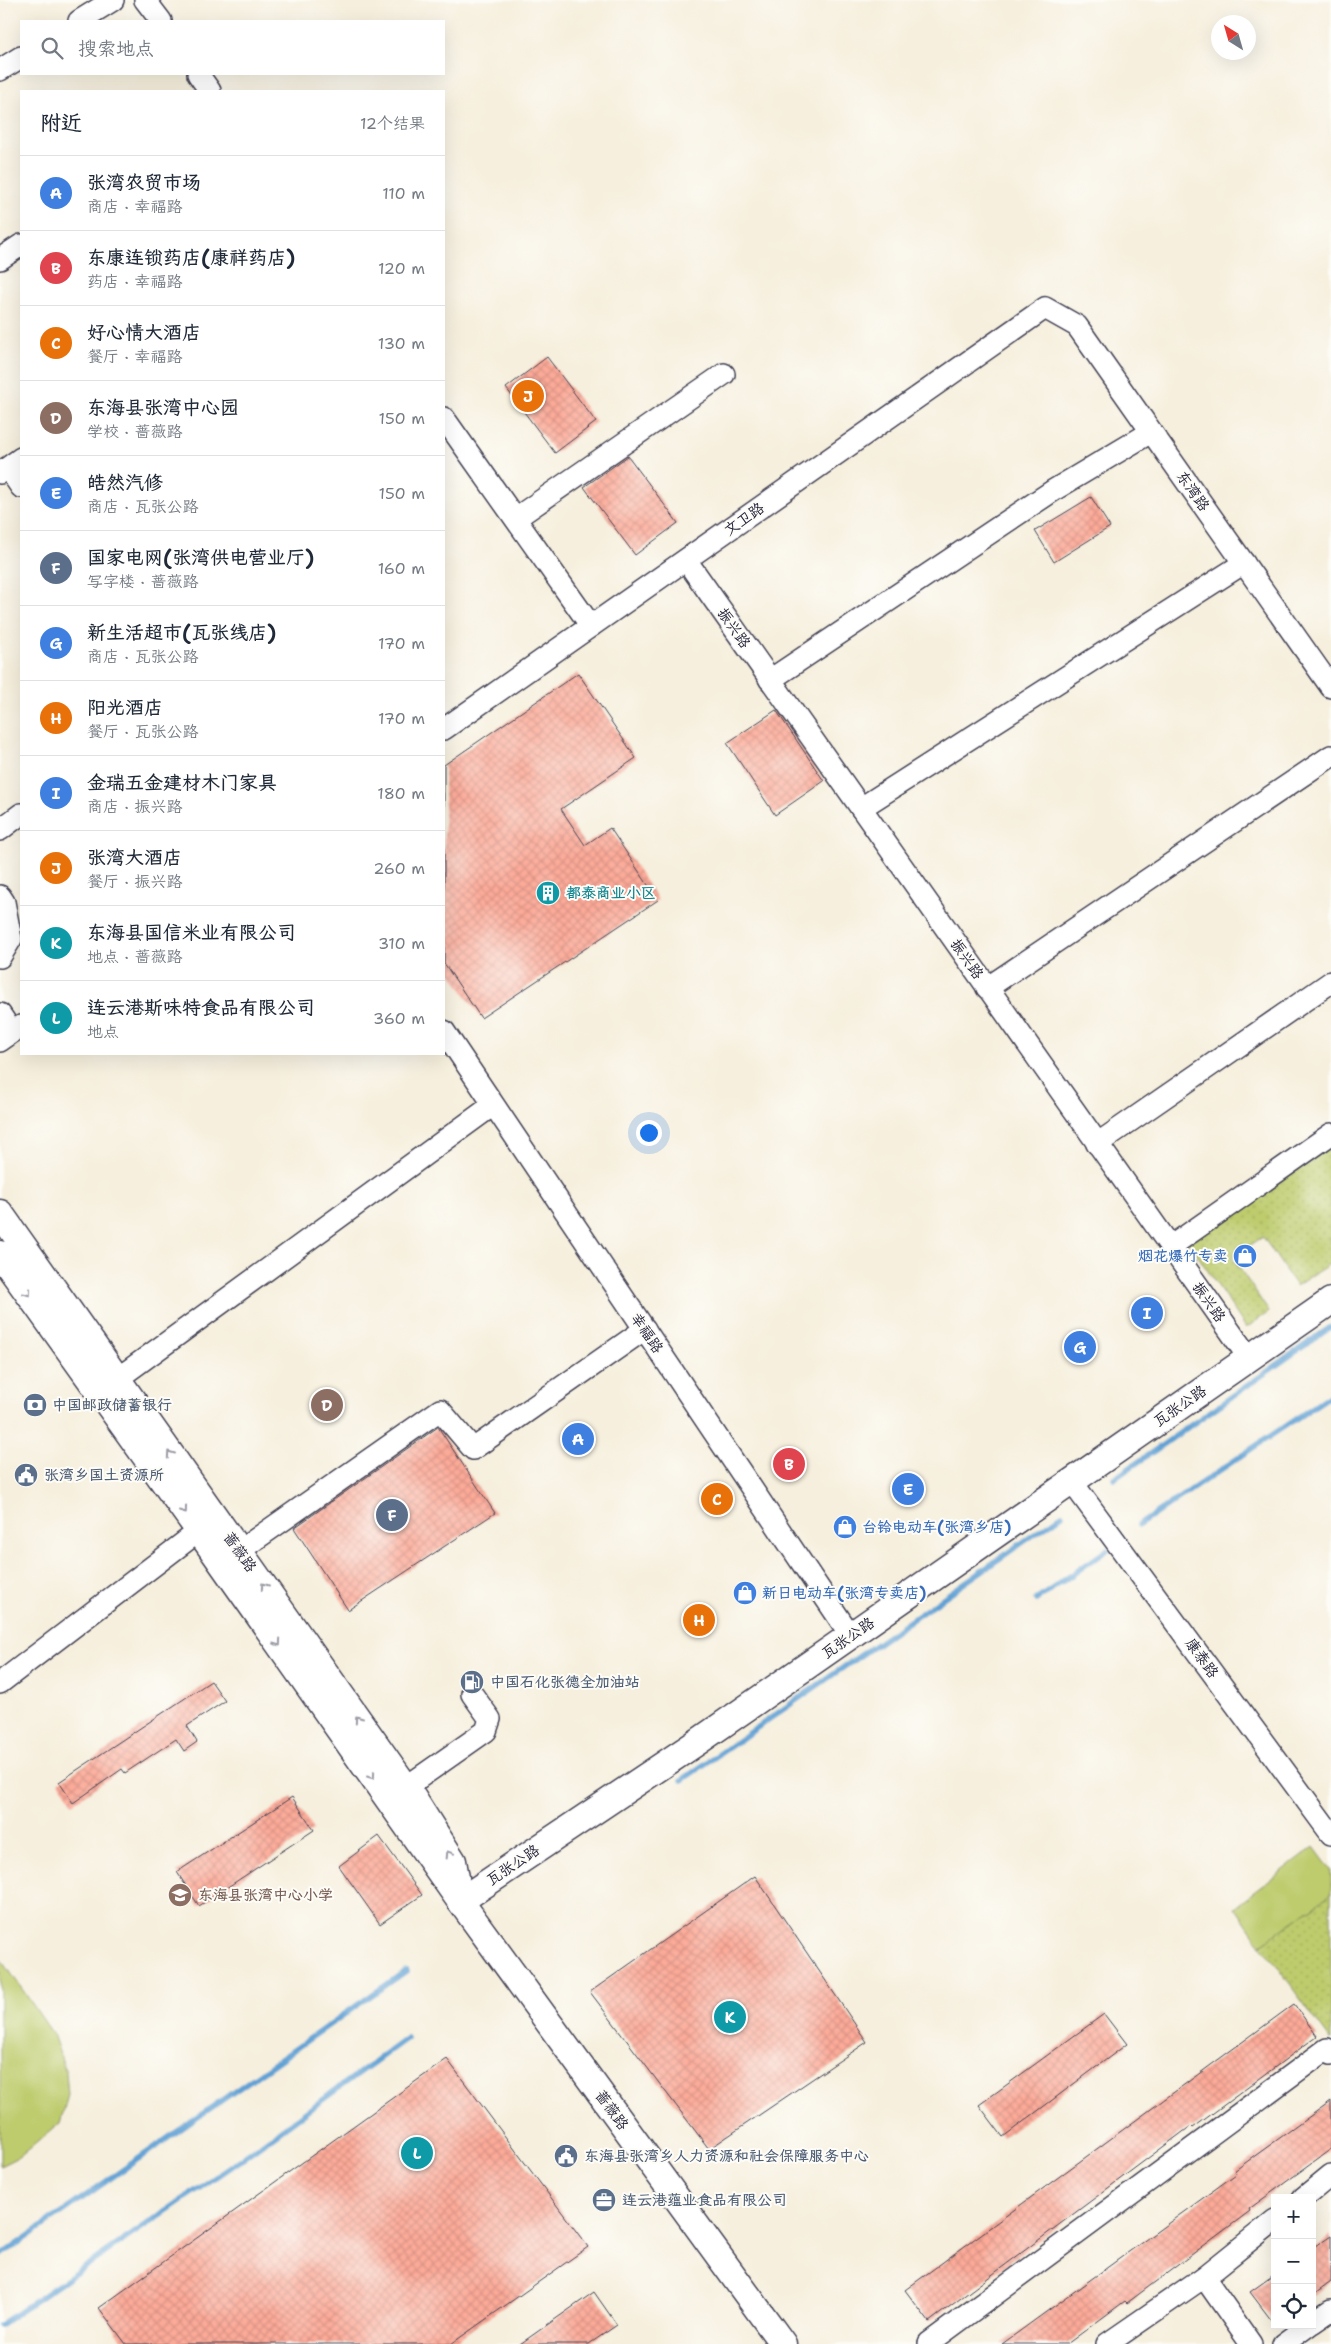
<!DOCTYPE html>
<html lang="zh">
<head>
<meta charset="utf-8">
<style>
  :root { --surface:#fff; --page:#f6f6f7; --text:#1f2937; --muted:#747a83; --line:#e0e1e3; --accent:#b45309 }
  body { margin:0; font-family:"Shantell Sans","LXGW WenKai TC",sans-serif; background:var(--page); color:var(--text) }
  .controls { position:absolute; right:15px; bottom:15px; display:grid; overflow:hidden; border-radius:0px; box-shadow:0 5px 20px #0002 }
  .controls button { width:45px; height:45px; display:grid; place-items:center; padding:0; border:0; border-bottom:1px solid var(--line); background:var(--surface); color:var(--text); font:25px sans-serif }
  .compass { position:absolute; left:1211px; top:15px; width:45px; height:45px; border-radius:50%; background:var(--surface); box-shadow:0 5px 20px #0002; rotate:323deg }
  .you { position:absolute; left:648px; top:1132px; width:18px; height:18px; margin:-12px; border:4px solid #fff; border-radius:50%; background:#1a73e8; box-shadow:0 0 0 8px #1a73e833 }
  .badge { display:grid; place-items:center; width:32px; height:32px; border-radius:50%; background:var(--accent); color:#fff; font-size:16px; font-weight:700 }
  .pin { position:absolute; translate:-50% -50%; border:2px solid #fff; box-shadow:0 1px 5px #0006 }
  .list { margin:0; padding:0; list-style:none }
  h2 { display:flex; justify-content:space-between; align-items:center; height:65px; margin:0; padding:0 20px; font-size:21px }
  h2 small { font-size:16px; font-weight:400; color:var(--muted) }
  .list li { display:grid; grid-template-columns:32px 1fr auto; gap:15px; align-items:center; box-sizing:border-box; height:75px; padding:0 20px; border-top:1px solid var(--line) }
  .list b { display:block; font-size:19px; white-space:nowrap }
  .list p { margin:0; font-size:16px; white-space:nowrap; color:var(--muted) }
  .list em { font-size:16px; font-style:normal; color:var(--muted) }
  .icon { flex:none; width:28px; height:28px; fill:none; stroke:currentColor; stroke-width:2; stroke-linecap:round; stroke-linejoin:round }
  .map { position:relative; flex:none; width:1331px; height:2344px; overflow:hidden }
  .search { position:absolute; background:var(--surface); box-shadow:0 5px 20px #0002; left:20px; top:20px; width:425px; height:55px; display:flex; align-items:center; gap:12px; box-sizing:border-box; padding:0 18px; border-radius:0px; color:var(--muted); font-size:19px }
  .panel { position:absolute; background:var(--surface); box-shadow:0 5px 20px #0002; left:20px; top:90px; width:425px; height:965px; border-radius:0px }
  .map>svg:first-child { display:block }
  .grass { fill:#becc6d; stroke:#707754 }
  .park { fill:url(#park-dots); stroke:#707754 }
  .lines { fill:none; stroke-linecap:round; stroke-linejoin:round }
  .stream { stroke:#61a1d4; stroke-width:5.5 }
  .building { fill:url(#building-cross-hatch) }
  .minor-casing { stroke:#424153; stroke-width:24 }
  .major-casing { stroke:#424153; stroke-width:29 }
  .minor { stroke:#fff; stroke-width:21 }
  .major { stroke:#fff; stroke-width:26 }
  .oneway { stroke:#9c9ca7 }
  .labels { text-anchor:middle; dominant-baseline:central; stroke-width:4; stroke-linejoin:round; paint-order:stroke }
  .street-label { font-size:15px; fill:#22223b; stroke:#fdfcf7 }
  .culture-label { font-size:15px; font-weight:bold; fill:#0d838f; stroke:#fdfcf7; text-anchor:start }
  .shop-label { font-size:15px; font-weight:bold; fill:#366cbe; stroke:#fdfcf7; text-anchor:start }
  .service-label { font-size:15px; font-weight:bold; fill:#4e5e75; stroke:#fdfcf7; text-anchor:start }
  .education-label { font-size:15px; font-weight:bold; fill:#785e54; stroke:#fdfcf7; text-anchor:start }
</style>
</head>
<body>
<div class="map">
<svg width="1331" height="2344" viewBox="0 0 1331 2344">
  <defs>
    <pattern id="park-dots" width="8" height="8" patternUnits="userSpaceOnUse" patternTransform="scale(1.25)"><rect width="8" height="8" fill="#becc6d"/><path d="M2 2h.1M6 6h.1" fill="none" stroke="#a3af5f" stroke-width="1.8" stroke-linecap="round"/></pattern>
    <pattern id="building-cross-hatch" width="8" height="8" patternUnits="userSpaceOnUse" patternTransform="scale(1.25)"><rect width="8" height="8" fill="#fcaa98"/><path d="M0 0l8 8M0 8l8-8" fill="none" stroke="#d89284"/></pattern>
  </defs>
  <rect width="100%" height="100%" fill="#fdfcf7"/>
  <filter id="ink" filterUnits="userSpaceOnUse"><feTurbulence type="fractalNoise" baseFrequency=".02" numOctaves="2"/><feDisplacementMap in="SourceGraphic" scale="10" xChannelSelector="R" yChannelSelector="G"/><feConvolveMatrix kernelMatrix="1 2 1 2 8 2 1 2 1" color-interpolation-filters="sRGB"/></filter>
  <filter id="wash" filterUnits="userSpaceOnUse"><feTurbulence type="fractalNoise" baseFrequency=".0096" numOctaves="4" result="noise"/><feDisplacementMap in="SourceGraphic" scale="20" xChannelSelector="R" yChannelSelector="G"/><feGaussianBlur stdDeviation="1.12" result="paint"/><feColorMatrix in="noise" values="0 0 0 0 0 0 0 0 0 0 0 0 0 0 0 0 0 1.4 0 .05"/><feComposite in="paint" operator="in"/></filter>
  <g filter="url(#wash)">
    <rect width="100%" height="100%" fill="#f6efdd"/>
    <g class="grass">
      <path d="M1314 1847 1331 1870V1894L1261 1945 1235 1907Z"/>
      <path d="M0 1957 53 2034 66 2072 68 2095 60 2123 22 2155 0 2166Z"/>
    </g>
    <g class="park">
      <path d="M1331 1144V1263L1296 1286 1263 1237 1232 1257 1269 1312 1246 1328 1188 1241Z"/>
      <path d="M1331 1894V2041L1261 1945Z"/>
    </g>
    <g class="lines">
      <g class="stream">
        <path d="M1114 1479 1331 1327"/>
        <path d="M1139 1525 1331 1395"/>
        <path d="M1036 1600 1107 1550"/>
        <path d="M682 1780 1062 1515"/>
        <path d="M0 2256 406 1971"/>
        <path d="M0 2325 236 2163 407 2038"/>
      </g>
    </g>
    <g id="blocks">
      <g class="building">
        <path d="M547 357 596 422 555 453 506 388Z"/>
        <path d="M628 456 678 523 635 555 584 487Z"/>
        <path d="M1091 497 1110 527 1054 562 1035 531Z"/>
        <path d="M578 673 636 758 561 809 585 845 610 828 658 900 481 1018 444 963V765Z"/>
        <path d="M776 710 824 781 775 815 727 743Z"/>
        <path d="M438 1427 495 1513 348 1610 294 1528Z"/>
        <path d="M211 1681 225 1701 187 1726 197 1742 184 1751 176 1739 125 1773 122 1769 73 1803 59 1782Z"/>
        <path d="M292 1797 314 1830 199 1906 177 1872Z"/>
        <path d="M379 1836 422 1895 380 1924 339 1866Z"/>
        <path d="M755 1876 867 2042 709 2149 590 1992Z"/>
        <path d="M1294 2004 1317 2036 1193 2128 1191 2126 929 2322 905 2290Z"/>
        <path d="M1104 2014 1127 2044 1003 2137 979 2105Z"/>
        <path d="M447 2059 588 2247 451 2344H126L99 2308Z"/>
        <path d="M1331 2101V2149L1249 2209 1250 2211 1127 2303 1125 2301 1067 2344H1002L1236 2174 1234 2171Z"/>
        <path d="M1331 2235V2282L1312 2296V2248Z"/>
        <path d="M1275 2274V2325L1250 2292Z"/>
        <path d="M594 2292 617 2325 589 2344H520Z"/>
      </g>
    </g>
  </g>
  <g filter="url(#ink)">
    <use href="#blocks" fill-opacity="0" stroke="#424153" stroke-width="1"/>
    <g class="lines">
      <g class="minor-casing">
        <g id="minor">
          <path d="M145 0 161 21"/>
          <path d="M79 21 113 0"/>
          <path d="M0 70 21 57"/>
          <path d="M198 74 210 91"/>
          <path d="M0 259 21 245"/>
          <path d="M444 418 591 626"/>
          <path d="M8 468 21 487"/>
          <path d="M0 473 21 458"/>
          <path d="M516 518 724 374"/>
          <path d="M686 560 1249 1358"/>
          <path d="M770 680 1054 490 1151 432"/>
          <path d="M444 729 1045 308 1077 326 1331 687"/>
          <path d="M861 808 1244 563"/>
          <path d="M0 830 21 814"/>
          <path d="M0 896 4 902 11 939 0 957"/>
          <path d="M987 988 1331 756"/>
          <path d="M0 1014 12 1032"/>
          <path d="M444 1031 851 1636"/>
          <path d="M0 1041 21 1026"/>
          <path d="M1097 1144 1331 982"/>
          <path d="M1170 1247 1331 1134"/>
          <path d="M117 1379 493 1105"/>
          <path d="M1072 1482 1331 1834"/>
          <path d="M239 1551 440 1410 473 1449 645 1329"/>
          <path d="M0 1683 199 1531"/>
          <path d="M406 1787 486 1731 490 1719 472 1694"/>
          <path d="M1303 2198 1331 2175"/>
          <path d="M1204 2277 1251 2344"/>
          <path d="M1312 2323 1331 2310"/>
          <path d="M930 2344 929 2343 1327 2049 1331 2054"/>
          <path d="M1107 2344 1204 2277 1275 2220"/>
          <path d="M1283 2344 1309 2325"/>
        </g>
      </g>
      <g class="major-casing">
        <g id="major">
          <path d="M0 1213 406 1787 453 1861 456 1878"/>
          <path d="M0 1254 199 1531 460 1901 783 2344"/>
          <path d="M460 1901 699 1741 1331 1301"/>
        </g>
      </g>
      <use href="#minor" class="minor"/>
      <use href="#major" class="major"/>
    </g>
    <defs><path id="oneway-chevron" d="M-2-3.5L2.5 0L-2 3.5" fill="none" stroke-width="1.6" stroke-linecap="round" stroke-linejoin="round" transform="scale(1.25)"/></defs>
    <g class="oneway">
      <use href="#oneway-chevron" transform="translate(28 1293) rotate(54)"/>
      <use href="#oneway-chevron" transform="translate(170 1454) rotate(-125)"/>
      <use href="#oneway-chevron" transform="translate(184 1510) rotate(54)"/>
      <use href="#oneway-chevron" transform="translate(264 1586) rotate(-125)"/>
      <use href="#oneway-chevron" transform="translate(278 1643) rotate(55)"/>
      <use href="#oneway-chevron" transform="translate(358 1719) rotate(-125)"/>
      <use href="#oneway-chevron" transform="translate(372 1776) rotate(55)"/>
      <use href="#oneway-chevron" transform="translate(449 1854) rotate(-123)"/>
    </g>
  </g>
  <defs>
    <g id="building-disc" transform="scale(1.25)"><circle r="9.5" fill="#0f9aa8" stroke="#fdfcf7"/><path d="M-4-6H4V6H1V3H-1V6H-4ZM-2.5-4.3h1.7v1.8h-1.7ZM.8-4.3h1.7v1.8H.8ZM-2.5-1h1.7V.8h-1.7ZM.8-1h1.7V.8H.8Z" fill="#fff"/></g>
    <g id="shop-disc" transform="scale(1.25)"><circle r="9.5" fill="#3f7fe0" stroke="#fdfcf7"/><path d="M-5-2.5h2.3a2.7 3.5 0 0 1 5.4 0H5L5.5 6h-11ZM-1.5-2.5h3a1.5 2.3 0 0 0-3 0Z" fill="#fff"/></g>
    <g id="bank-disc" transform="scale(1.25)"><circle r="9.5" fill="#5c6f8a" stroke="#fdfcf7"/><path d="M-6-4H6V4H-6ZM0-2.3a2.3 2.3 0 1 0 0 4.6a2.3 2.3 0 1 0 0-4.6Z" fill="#fff"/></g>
    <g id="civic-disc" transform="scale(1.25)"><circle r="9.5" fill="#5c6f8a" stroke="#fdfcf7"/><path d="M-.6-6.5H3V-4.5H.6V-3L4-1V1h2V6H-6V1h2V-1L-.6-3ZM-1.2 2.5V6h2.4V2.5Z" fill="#fff"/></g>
    <g id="fuel-disc" transform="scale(1.25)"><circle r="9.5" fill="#5c6f8a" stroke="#fdfcf7"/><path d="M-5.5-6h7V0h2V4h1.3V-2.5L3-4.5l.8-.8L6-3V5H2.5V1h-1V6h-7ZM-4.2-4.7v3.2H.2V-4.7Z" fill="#fff"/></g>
    <g id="school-disc" transform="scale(1.25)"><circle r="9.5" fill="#8d6e63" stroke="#fdfcf7"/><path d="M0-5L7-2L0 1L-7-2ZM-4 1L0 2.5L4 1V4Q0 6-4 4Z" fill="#fff"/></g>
    <g id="office-disc" transform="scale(1.25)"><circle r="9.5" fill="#5c6f8a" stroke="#fdfcf7"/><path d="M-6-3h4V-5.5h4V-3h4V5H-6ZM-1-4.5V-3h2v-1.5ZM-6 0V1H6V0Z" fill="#fff"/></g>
  </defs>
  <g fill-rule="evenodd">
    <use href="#building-disc" x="548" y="893"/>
    <use href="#shop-disc" x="1245" y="1256"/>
    <use href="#bank-disc" x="35" y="1405"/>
    <use href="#civic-disc" x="26" y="1475"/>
    <use href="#shop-disc" x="845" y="1527"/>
    <use href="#shop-disc" x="745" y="1593"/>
    <use href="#fuel-disc" x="472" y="1682"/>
    <use href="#school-disc" x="180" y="1895"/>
    <use href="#civic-disc" x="566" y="2156"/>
    <use href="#office-disc" x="604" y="2200"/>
  </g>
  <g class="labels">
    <g class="street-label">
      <text transform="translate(1193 491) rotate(55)">东湾路</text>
      <text transform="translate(744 519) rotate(-35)">文卫路</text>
      <text transform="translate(734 628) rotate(55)">振兴路</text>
      <text transform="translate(967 959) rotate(55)">振兴路</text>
      <text transform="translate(1209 1302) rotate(55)">振兴路</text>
      <text transform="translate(647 1333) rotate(56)">幸福路</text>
      <text transform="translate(1180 1406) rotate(-35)">瓦张公路</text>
      <text transform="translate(240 1552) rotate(55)">蔷薇路</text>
      <text transform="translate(848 1638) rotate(-35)">瓦张公路</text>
      <text transform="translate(1202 1658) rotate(54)">康泰路</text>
      <text transform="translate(513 1865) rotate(-34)">瓦张公路</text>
      <text transform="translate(612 2110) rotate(54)">蔷薇路</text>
    </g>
    <g class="culture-label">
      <text x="566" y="893">都泰商业小区</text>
    </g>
    <g class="shop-label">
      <text x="1228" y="1256" text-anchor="end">烟花爆竹专卖</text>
      <text x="862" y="1527">台铃电动车(张湾乡店)</text>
      <text x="762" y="1593">新日电动车(张湾专卖店)</text>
    </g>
    <g class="service-label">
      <text x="52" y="1405">中国邮政储蓄银行</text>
      <text x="44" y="1475">张湾乡国土资源所</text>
      <text x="490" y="1682">中国石化张德全加油站</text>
      <text x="584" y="2156">东海县张湾乡人力资源和社会保障服务中心</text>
      <text x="622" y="2200">连云港蕴业食品有限公司</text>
    </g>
    <g class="education-label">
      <text x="198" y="1895">东海县张湾中心小学</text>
    </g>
  </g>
</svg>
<div class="controls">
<button>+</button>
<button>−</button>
<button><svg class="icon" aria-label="locate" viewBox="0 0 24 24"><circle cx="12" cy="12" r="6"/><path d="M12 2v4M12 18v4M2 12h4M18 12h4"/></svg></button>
</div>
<svg class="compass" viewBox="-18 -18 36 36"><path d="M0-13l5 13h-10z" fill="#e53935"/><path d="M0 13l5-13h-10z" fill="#747a83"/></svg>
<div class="you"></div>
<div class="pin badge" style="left:578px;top:1439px;background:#3f7fe0">A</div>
<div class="pin badge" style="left:789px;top:1464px;background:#e0444e">B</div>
<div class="pin badge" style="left:717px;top:1499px;background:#e8710a">C</div>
<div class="pin badge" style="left:327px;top:1405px;background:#8d6e63">D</div>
<div class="pin badge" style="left:908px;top:1489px;background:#3f7fe0">E</div>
<div class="pin badge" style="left:392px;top:1515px;background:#5c6f8a">F</div>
<div class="pin badge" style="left:1080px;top:1347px;background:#3f7fe0">G</div>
<div class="pin badge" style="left:699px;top:1620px;background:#e8710a">H</div>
<div class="pin badge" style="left:1147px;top:1313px;background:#3f7fe0">I</div>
<div class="pin badge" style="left:528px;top:396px;background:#e8710a">J</div>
<div class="pin badge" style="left:730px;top:2017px;background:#0f9aa8">K</div>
<div class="pin badge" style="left:417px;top:2153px;background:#0f9aa8">L</div>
<div class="search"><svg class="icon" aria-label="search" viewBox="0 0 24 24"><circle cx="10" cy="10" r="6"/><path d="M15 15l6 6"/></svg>搜索地点</div>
<section class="panel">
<h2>附近<small>12个结果</small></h2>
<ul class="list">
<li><span class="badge" style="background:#3f7fe0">A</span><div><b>张湾农贸市场</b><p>商店 · 幸福路</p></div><em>110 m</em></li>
<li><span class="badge" style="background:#e0444e">B</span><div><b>东康连锁药店(康祥药店)</b><p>药店 · 幸福路</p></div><em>120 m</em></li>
<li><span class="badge" style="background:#e8710a">C</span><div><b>好心情大酒店</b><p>餐厅 · 幸福路</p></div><em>130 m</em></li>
<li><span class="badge" style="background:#8d6e63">D</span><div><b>东海县张湾中心园</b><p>学校 · 蔷薇路</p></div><em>150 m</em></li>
<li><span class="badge" style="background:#3f7fe0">E</span><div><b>皓然汽修</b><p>商店 · 瓦张公路</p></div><em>150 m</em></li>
<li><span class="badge" style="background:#5c6f8a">F</span><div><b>国家电网(张湾供电营业厅)</b><p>写字楼 · 蔷薇路</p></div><em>160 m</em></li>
<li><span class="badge" style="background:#3f7fe0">G</span><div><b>新生活超市(瓦张线店)</b><p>商店 · 瓦张公路</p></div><em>170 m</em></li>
<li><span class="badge" style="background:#e8710a">H</span><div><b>阳光酒店</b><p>餐厅 · 瓦张公路</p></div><em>170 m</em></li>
<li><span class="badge" style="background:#3f7fe0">I</span><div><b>金瑞五金建材木门家具</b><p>商店 · 振兴路</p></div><em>180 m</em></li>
<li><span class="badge" style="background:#e8710a">J</span><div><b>张湾大酒店</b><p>餐厅 · 振兴路</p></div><em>260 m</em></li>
<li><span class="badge" style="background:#0f9aa8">K</span><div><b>东海县国信米业有限公司</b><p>地点 · 蔷薇路</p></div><em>310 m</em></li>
<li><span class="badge" style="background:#0f9aa8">L</span><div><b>连云港斯味特食品有限公司</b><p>地点</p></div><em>360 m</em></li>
</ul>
</section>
</div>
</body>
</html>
